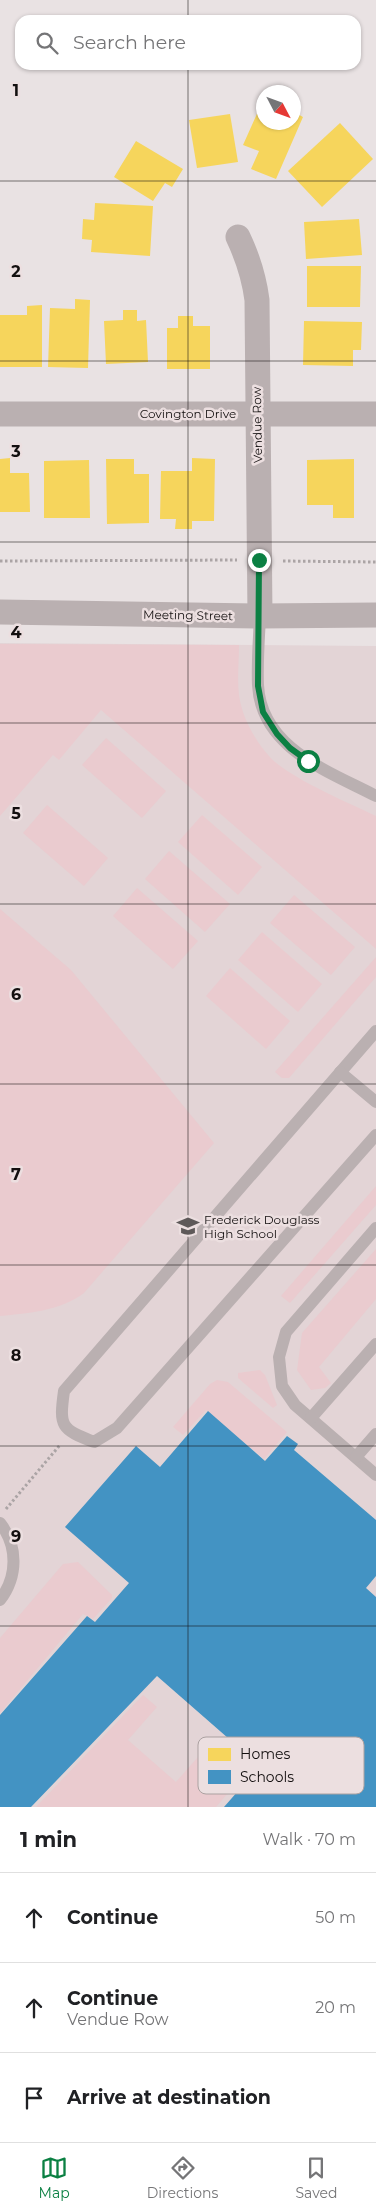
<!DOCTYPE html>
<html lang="en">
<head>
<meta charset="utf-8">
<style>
  :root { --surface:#fff; --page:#f2f2f2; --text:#202124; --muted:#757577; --line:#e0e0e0; --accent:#0b8043 }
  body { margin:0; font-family:Montserrat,sans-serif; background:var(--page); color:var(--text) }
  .compass { position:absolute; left:256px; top:85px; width:45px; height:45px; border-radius:50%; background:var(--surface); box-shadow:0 1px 4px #0004; rotate:131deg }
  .stop { position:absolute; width:15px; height:15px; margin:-11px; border:4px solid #0b8043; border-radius:50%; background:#fff }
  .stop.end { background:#0b8043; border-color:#fff; box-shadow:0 1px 5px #0008 }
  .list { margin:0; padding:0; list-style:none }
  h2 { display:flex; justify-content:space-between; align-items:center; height:65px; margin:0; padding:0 20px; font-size:21px }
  h2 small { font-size:16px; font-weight:400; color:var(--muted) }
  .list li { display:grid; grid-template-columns:32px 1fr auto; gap:15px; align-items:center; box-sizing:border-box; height:90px; padding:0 20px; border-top:1px solid var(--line) }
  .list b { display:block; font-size:19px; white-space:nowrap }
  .list p { margin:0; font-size:16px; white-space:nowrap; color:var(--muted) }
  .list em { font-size:16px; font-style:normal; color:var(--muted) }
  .icon { flex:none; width:28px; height:28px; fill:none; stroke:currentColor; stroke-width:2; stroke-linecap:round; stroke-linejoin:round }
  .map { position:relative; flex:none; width:376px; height:1807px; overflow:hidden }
  .search { position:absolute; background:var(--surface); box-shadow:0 1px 4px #0004; left:15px; right:15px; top:15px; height:55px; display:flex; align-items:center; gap:12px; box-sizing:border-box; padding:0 18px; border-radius:15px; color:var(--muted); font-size:19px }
  .sheet { height:335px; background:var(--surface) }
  nav { display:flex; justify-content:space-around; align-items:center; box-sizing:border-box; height:70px; border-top:1px solid var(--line); background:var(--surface); font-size:14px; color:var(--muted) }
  nav a { display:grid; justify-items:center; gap:2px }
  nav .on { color:var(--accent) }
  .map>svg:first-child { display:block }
  .built { fill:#e3d4d6 }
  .green { fill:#eacbcf }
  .homes { fill:#f6d55c }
  .schools { fill:#4393c3 }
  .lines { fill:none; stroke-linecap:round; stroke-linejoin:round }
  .path { stroke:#aba4a5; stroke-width:3; stroke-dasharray:2.5 2.5; stroke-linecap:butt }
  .service { stroke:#bab0b1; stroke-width:12 }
  .minor { stroke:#bab0b1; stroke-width:25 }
  .route { stroke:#0b8043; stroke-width:6 }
  .grid { fill:none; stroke:#130f0f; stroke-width:1; stroke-opacity:0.55 }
  .labels { text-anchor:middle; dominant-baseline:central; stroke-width:5; stroke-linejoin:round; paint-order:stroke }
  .street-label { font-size:12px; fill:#130f0f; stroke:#ecdfe0 }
  .poi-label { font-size:12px; fill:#130f0f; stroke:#ecdfe0; text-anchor:start }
  .key { fill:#ecdfe0; stroke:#aba1a1; stroke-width:1 }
  .key-label { font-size:14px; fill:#130f0f }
  .grid-label { font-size:16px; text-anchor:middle; font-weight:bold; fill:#130f0f; stroke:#ecdfe0; stroke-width:5; stroke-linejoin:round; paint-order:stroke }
</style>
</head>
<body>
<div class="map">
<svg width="376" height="1807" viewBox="0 0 376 1807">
  <rect width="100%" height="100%" fill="#e9e2e3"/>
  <path class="built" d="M0 643 376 646V1807H0Z"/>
  <g class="green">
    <path d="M0 644 239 645C239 661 237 679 239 695 242 717 254 739 269 756 287 777 349 803 376 816V949L101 710 59 760 53 755 0 816Z"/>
    <path d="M106 738 166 791 142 818 82 765Z"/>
    <path d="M47 805 108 858 84 886 23 833Z"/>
    <path d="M202 815 262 867 238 895 178 842Z"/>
    <path d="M169 851 230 904 205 932 145 879Z"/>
    <path d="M137 888 198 941 173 969 113 916Z"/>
    <path d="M294 895 355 947 331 975 270 923Z"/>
    <path d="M0 909 71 970 214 1143 84 1293C60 1311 29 1313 0 1316Z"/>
    <path d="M262 932 322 984 298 1012 238 960Z"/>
    <path d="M376 957V977L289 1078H282L275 1072Z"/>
    <path d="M230 968 290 1021 266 1049 206 996Z"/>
    <path d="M376 1186V1205L290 1303 281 1296Z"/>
    <path d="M376 1249V1299L319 1367 331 1383 325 1388 311 1390 297 1370 302 1333Z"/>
    <path d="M260 1370 265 1375 277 1405 273 1408 238 1378V1373Z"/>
    <path d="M217 1380 228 1382 287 1432 264 1459 206 1410 183 1435 173 1427 210 1384Z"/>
    <path d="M78 1562 112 1595V1598L93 1619 83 1614 0 1713V1638L63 1564Z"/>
    <path d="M143 1695 157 1707 128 1740 176 1782 206 1748 240 1779 216 1807H36Z"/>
  </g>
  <g class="homes">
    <path d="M264 98V122H294V112L303 117 276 179 251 169 259 151 243 145Z"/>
    <path d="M230 114 238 162 197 168 189 120Z"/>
    <path d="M340 123 373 159 322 207 288 171Z"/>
    <path d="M136 141 183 169 172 187 165 183 153 201 114 177Z"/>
    <path d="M95 203 153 206 150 256 91 252 92 240 82 239 83 219 94 220Z"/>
    <path d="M359 219 362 255 306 259 304 222Z"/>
    <path d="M307 266H361L360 307H307Z"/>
    <path d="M75 299 90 300 88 368 48 367 50 308 75 309Z"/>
    <path d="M42 305V367H0V315H27V306Z"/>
    <path d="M123 310H137V321L146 320 148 362 106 364 104 321 123 320Z"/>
    <path d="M178 316H193V326H210V369H167V328H178Z"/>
    <path d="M304 321 362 322 361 350H353V366L303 365Z"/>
    <path d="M10 458V473H29L30 512H0V459Z"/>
    <path d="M192 458 215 459 214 521H192V529H175L176 519H160L161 471H192Z"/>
    <path d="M106 459H134V474H149V523L107 524Z"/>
    <path d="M354 459V518H333V505H307V460Z"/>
    <path d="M89 460 90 518H44V461Z"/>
  </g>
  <path class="schools" d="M208 1411 265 1461 287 1436 298 1444 294 1450 376 1520V1576L366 1588 376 1597V1807H224L260 1766 157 1676 31 1807H0V1715L87 1616 95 1622 129 1583 65 1527 136 1446 160 1467Z"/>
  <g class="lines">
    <g class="path">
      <path d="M0 561 237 560"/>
      <path d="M283 561 376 562"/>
      <path d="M6 1509 60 1445"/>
    </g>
    <g class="service">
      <path d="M260 616C259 639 257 662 258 685 261 748 328 771 376 796"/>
      <path d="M376 1031 64 1391C59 1427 61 1429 94 1442L117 1428 376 1135"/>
      <path d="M340 1072 376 1102"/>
      <path d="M376 1228 286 1332 279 1357 282 1386 295 1405 376 1475"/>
      <path d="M311 1418 376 1344"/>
      <path d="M356 1457 376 1434"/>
      <path d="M0 1523C18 1546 18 1576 0 1600"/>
    </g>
    <g class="minor">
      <path d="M238 237C248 258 254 277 257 300L260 616"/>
      <path d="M0 414H376"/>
      <path d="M0 612 260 616 376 615"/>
    </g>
  </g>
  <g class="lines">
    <path class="route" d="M259 560 258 686 263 712 277 734 290 748 308 761"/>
  </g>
  <path class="grid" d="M188 0V20M188 65V1807M0 181H376M0 361H376M0 542H376M0 723H376M0 904H376M0 1084H376M0 1265H376M0 1446H376M0 1626H376"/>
  <defs>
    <g id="school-bare" transform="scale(1.725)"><path d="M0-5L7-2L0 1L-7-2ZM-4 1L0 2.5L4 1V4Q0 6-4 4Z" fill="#5e5959" stroke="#ecdfe0" stroke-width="2.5" paint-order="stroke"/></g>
  </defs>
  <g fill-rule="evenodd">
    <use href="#school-bare" x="188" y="1226"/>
  </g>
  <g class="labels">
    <g class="street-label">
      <text x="188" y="413">Covington Drive</text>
      <text transform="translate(257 425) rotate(-91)">Vendue Row</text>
      <text transform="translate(188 615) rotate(1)">Meeting Street</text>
    </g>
    <g class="poi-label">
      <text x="204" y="1219">Frederick Douglass<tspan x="204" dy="14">High School</tspan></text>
    </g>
  </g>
  <rect x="198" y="1737" width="166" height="57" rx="8" class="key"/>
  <rect x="208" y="1748" width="23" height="13" fill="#f6d55c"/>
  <rect x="208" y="1770" width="23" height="14" fill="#4393c3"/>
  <g class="key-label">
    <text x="240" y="1759">Homes</text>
    <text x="240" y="1782">Schools</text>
  </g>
  <g class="grid-label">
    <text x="16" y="96">1</text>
    <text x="16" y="277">2</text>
    <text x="16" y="457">3</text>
    <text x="16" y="638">4</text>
    <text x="16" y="819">5</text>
    <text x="16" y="1000">6</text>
    <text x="16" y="1180">7</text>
    <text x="16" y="1361">8</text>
    <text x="16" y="1542">9</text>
  </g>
</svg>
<svg class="compass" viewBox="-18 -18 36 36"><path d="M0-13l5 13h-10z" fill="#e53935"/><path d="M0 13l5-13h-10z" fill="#757577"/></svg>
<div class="stop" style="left:308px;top:761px"></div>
<div class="stop end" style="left:259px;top:560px"></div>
<div class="search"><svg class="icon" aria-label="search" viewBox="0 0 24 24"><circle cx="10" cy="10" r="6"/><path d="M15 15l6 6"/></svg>Search here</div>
</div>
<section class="sheet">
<h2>1 min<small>Walk · 70 m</small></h2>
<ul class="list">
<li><svg class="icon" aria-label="ahead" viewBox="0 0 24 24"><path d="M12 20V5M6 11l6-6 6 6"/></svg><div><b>Continue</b></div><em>50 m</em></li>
<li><svg class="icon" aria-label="ahead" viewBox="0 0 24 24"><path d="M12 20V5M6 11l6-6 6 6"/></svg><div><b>Continue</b><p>Vendue Row</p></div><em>20 m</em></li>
<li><svg class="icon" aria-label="arrive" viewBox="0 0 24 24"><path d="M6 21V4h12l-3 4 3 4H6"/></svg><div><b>Arrive at destination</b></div></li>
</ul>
</section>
<nav>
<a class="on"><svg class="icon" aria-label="map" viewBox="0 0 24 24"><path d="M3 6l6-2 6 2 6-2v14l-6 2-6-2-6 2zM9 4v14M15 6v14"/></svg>Map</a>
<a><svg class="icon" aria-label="directions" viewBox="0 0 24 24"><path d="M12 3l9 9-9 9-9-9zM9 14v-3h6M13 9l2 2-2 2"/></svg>Directions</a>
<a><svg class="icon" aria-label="saved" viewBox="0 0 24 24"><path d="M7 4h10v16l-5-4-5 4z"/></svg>Saved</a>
</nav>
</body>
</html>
